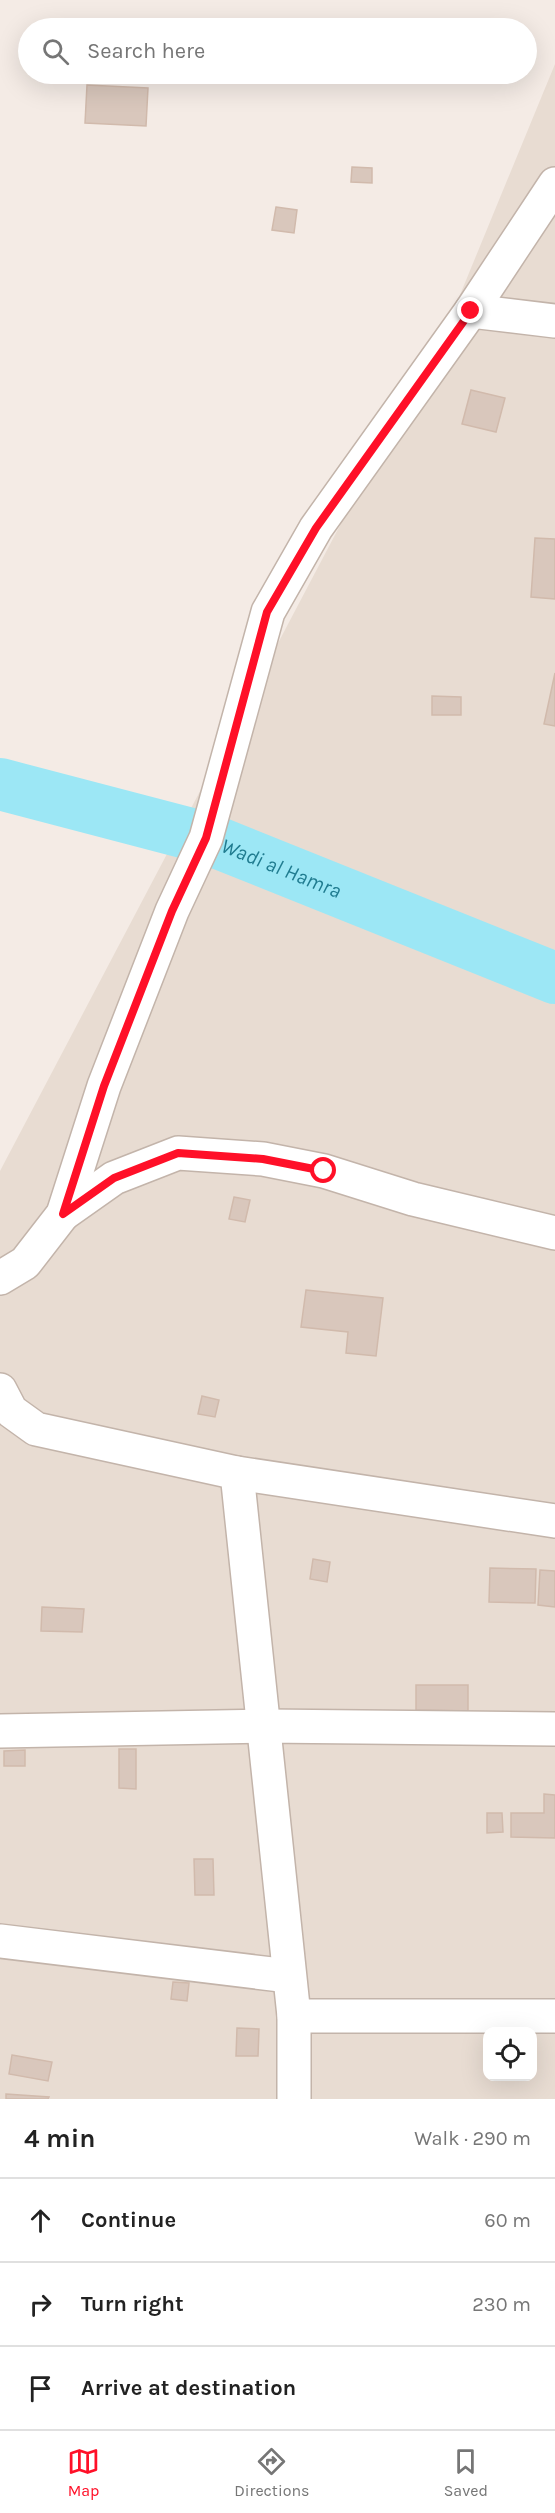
<!DOCTYPE html>
<html lang="en">
<head>
<meta charset="utf-8">
<style>
  :root { --surface:#fff; --page:#f2f2f2; --text:#222; --muted:#767676; --line:#e0e0e0; --accent:#ff1028 }
  body { margin:0; font-family:Karla,sans-serif; background:var(--page); color:var(--text) }
  .controls { position:absolute; right:18px; bottom:18px; display:grid; overflow:hidden; border-radius:12px; box-shadow:0 6px 24px #0002 }
  .controls button { width:54px; height:54px; display:grid; place-items:center; padding:0; border:0; border-bottom:2px solid var(--line); background:var(--surface); color:var(--text); font:30px sans-serif }
  .stop { position:absolute; width:18px; height:18px; margin:-14px; border:4px solid #ff1028; border-radius:50%; background:#fff }
  .stop.end { background:#ff1028; border-color:#fff; box-shadow:0 2px 6px #0008 }
  .list { margin:0; padding:0; list-style:none }
  h2 { display:flex; justify-content:space-between; align-items:center; height:78px; margin:0; padding:0 24px; font-size:26px }
  h2 small { font-size:20px; font-weight:400; color:var(--muted) }
  .list li { display:grid; grid-template-columns:39px 1fr auto; gap:18px; align-items:center; box-sizing:border-box; height:84px; padding:0 24px; border-top:2px solid var(--line) }
  .list b { display:block; font-size:22px; white-space:nowrap }
  .list em { font-size:20px; font-style:normal; color:var(--muted) }
  .icon { flex:none; width:33px; height:33px; fill:none; stroke:currentColor; stroke-width:2; stroke-linecap:round; stroke-linejoin:round }
  .map { position:relative; flex:none; width:555px; height:2099px; overflow:hidden }
  .search { position:absolute; background:var(--surface); box-shadow:0 6px 24px #0002; left:18px; right:18px; top:18px; height:66px; display:flex; align-items:center; gap:15px; box-sizing:border-box; padding:0 21px; border-radius:33px; color:var(--muted); font-size:22px }
  .sheet { height:330px; background:var(--surface) }
  nav { display:flex; justify-content:space-around; align-items:center; box-sizing:border-box; height:84px; border-top:2px solid var(--line); background:var(--surface); font-size:16px; color:var(--muted) }
  nav a { display:grid; justify-items:center; gap:3px }
  nav .on { color:var(--accent) }
  .map>svg:first-child { display:block }
  .residential { fill:#e8dcd2; fill-rule:evenodd }
  .lines { fill:none; stroke-linecap:round; stroke-linejoin:round }
  .river { stroke:#9ce7f5; stroke-width:52 }
  .building { fill:#d9c7bc; stroke:#d1baac; stroke-width:1.5 }
  .street-casing { stroke:#c3b4aa; stroke-width:36 }
  .street { stroke:#fff; stroke-width:33 }
  .route { stroke:#ff1028; stroke-width:8 }
  .labels { text-anchor:middle; dominant-baseline:central; stroke-width:4.5; stroke-linejoin:round; paint-order:stroke }
  .water-label { font-size:21px; font-style:italic; fill:#207c90; stroke:#fff }
</style>
</head>
<body>
<div class="map">
<svg width="555" height="2099" viewBox="0 0 555 2099">
  <rect width="100%" height="100%" fill="#f4ebe5"/>
  <path class="residential" d="M555 64V2099H0V1171L455 307ZM488 2032H532V2076H488Z"/>
  <g class="lines">
    <path class="river" id="s1" d="M0 784 206 838 555 978"/>
  </g>
  <g class="building">
    <path d="M87 85 148 88 146 126 85 123Z"/>
    <path d="M352 167 372 168V183L351 182Z"/>
    <path d="M276 207 297 210 294 233 272 230Z"/>
    <path d="M471 390 505 398 496 432 462 424Z"/>
    <path d="M535 538 555 539V599L531 597Z"/>
    <path d="M555 673V726L544 724Z"/>
    <path d="M432 696 461 697V715H432Z"/>
    <path d="M234 1197 250 1200 245 1222 229 1219Z"/>
    <path d="M306 1290 383 1298 376 1356 346 1353 348 1332 301 1327Z"/>
    <path d="M202 1396 219 1400 215 1417 198 1414Z"/>
    <path d="M313 1559 330 1562 327 1582 310 1579Z"/>
    <path d="M490 1568 536 1569 535 1603 489 1602Z"/>
    <path d="M540 1570 555 1571V1607L538 1605Z"/>
    <path d="M42 1607 84 1609 82 1632 41 1631Z"/>
    <path d="M416 1685H468V1711L416 1710Z"/>
    <path d="M119 1749H136V1789L119 1788Z"/>
    <path d="M25 1750V1766H4V1751Z"/>
    <path d="M544 1794 555 1795V1838L511 1837V1813H544Z"/>
    <path d="M487 1813H502L503 1832 487 1833Z"/>
    <path d="M194 1859H213L214 1895H195Z"/>
    <path d="M173 1982 189 1983 187 2001 171 1999Z"/>
    <path d="M237 2028 259 2029 258 2056H236Z"/>
    <path d="M12 2055 52 2062 48 2081 9 2074Z"/>
    <path d="M6 2094 49 2097 48 2099H6Z"/>
  </g>
  <g class="lines">
    <g class="street-casing">
      <g id="street">
        <path d="M471 311 555 321"/>
        <path d="M63 1214 114 1178 178 1153 263 1159 324 1171 413 1199 555 1233"/>
        <path d="M0 1278 25 1263 63 1214 104 1086 172 911 206 838 268 612 316 528 471 311 555 184"/>
        <path d="M0 1390 11 1411 36 1429 237 1473 294 2016V2099"/>
        <path d="M237 1473 555 1521"/>
        <path d="M0 1731 264 1726 555 1729"/>
        <path d="M0 1941 289 1976"/>
        <path d="M294 2016H555"/>
      </g>
    </g>
    <use href="#street" class="street"/>
  </g>
  <g class="lines">
    <path class="route" d="M324 1171 263 1159 178 1153 114 1178 63 1214 104 1086 172 911 206 838 267 612 316 528 471 311"/>
  </g>
  <g class="labels">
    <g class="water-label">
      <text stroke="none"><textPath href="#s1" startOffset="294">Wadi al Hamra</textPath></text>
    </g>
  </g>
</svg>
<div class="controls">
<button><svg class="icon" aria-label="locate" viewBox="0 0 24 24"><circle cx="12" cy="12" r="6"/><path d="M12 2v4M12 18v4M2 12h4M18 12h4"/></svg></button>
</div>
<div class="stop" style="left:324px;top:1171px"></div>
<div class="stop end" style="left:471px;top:311px"></div>
<div class="search"><svg class="icon" aria-label="search" viewBox="0 0 24 24"><circle cx="10" cy="10" r="6"/><path d="M15 15l6 6"/></svg>Search here</div>
</div>
<section class="sheet">
<h2>4 min<small>Walk · 290 m</small></h2>
<ul class="list">
<li><svg class="icon" aria-label="ahead" viewBox="0 0 24 24"><path d="M12 20V5M6 11l6-6 6 6"/></svg><div><b>Continue</b></div><em>60 m</em></li>
<li><svg class="icon" aria-label="right" viewBox="0 0 24 24"><path d="M7 20v-9h11M14 6l5 5-5 5"/></svg><div><b>Turn right</b></div><em>230 m</em></li>
<li><svg class="icon" aria-label="arrive" viewBox="0 0 24 24"><path d="M6 21V4h12l-3 4 3 4H6"/></svg><div><b>Arrive at destination</b></div></li>
</ul>
</section>
<nav>
<a class="on"><svg class="icon" aria-label="map" viewBox="0 0 24 24"><path d="M3 6l6-2 6 2 6-2v14l-6 2-6-2-6 2zM9 4v14M15 6v14"/></svg>Map</a>
<a><svg class="icon" aria-label="directions" viewBox="0 0 24 24"><path d="M12 3l9 9-9 9-9-9zM9 14v-3h6M13 9l2 2-2 2"/></svg>Directions</a>
<a><svg class="icon" aria-label="saved" viewBox="0 0 24 24"><path d="M7 4h10v16l-5-4-5 4z"/></svg>Saved</a>
</nav>
</body>
</html>
